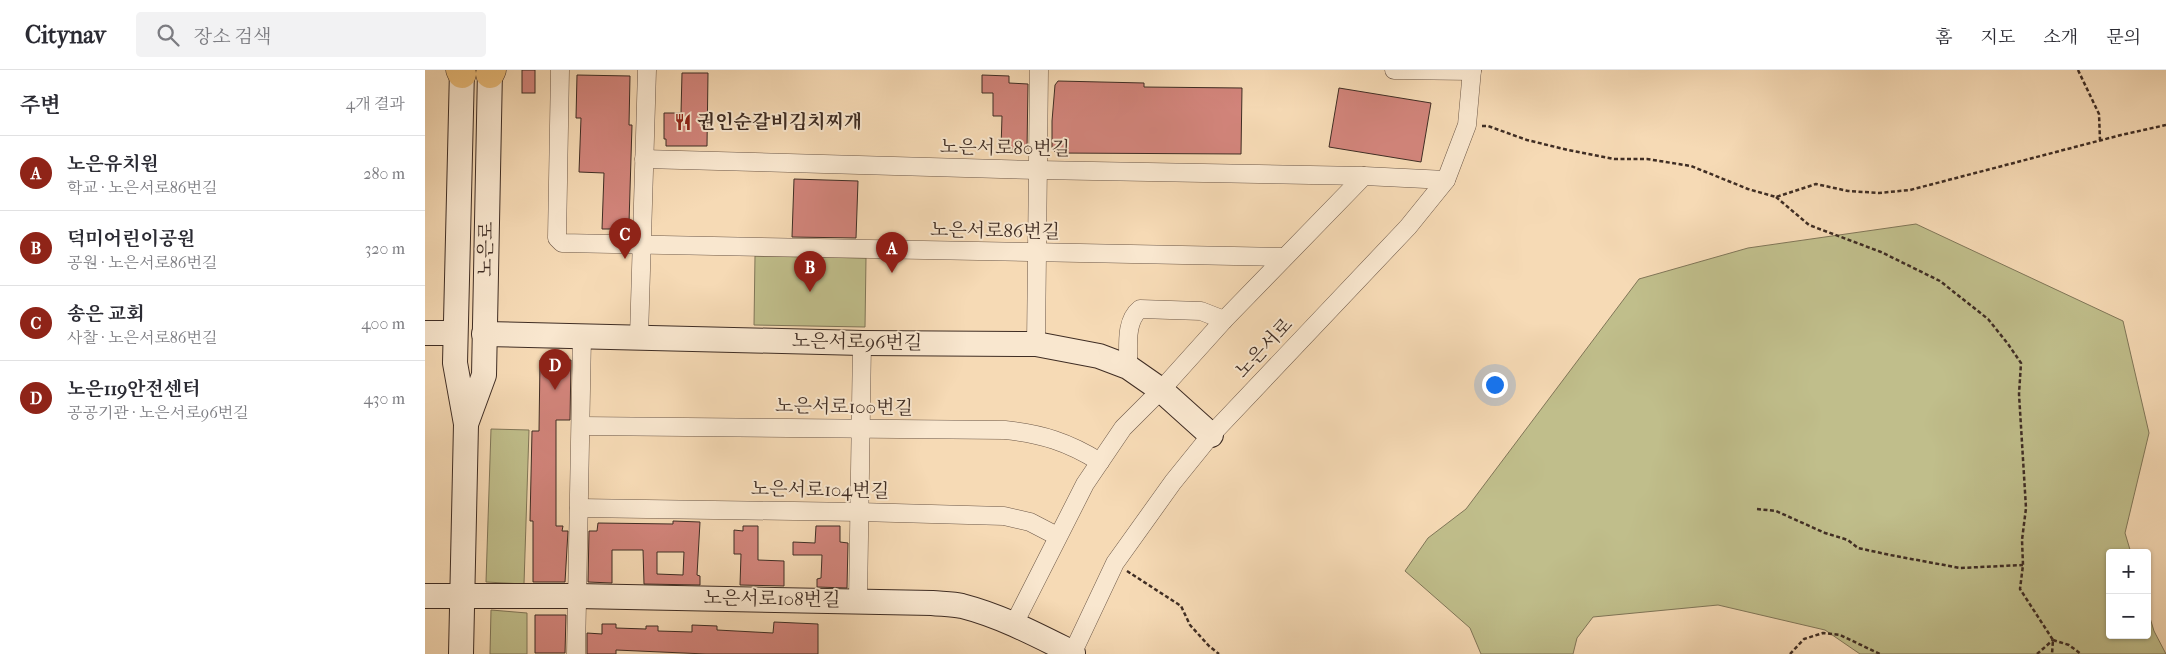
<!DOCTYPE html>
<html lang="ko">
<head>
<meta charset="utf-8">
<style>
  :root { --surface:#fff; --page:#f2f2f3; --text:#2b2b33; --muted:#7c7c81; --line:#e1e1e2; --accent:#8f2418 }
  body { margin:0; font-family:"IM FELL French Canon","Noto Serif KR",serif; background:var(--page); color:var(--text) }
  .controls { position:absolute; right:15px; bottom:15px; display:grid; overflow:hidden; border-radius:5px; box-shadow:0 1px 4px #0004 }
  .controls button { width:45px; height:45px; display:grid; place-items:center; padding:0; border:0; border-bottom:1px solid var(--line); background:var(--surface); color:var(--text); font:25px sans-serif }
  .you { position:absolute; left:1069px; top:314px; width:18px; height:18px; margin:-12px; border:4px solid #fff; border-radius:50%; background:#1a73e8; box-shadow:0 0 0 8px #1a73e833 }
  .badge { display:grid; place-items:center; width:32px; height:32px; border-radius:50%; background:var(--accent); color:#fff; font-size:16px; font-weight:700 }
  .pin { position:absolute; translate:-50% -41px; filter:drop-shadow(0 1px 2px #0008) }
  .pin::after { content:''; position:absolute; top:26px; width:18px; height:15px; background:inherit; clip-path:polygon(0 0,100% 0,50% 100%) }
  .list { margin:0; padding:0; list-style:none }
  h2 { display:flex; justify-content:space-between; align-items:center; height:65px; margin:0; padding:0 20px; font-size:21px }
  h2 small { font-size:16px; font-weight:400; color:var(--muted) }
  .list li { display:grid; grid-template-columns:32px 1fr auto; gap:15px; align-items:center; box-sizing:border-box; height:75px; padding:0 20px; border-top:1px solid var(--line) }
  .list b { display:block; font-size:19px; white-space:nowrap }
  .list p { margin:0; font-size:16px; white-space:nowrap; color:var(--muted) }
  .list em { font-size:16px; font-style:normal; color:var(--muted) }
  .icon { flex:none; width:28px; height:28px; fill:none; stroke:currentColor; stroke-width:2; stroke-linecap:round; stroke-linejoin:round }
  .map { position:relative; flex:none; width:1741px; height:584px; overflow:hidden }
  header { display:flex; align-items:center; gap:30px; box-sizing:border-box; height:70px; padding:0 25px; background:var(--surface); border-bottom:1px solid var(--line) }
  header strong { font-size:24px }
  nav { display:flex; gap:28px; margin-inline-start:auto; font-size:18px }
  .search { width:350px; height:45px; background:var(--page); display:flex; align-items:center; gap:12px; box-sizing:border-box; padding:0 18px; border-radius:5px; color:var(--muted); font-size:19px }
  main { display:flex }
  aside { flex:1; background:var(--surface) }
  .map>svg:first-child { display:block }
  .green { fill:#c0be8b; stroke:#807658 }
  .building { fill:#d3857c; stroke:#3f2d24; fill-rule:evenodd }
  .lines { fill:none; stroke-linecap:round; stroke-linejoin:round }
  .street-casing { stroke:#6d5848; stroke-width:19 }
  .secondary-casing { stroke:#3f2d24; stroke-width:26 }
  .primary-casing { stroke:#3f2d24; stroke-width:29 }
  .path { stroke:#3f2d24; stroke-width:2.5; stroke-dasharray:4 2.5; stroke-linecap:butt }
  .street { stroke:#f9e7cf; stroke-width:18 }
  .secondary { stroke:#f9e7cf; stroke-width:24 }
  .primary { stroke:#ebbd7a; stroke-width:28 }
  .labels { text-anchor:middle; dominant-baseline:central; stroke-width:4; stroke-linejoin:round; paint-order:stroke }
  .poi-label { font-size:19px; font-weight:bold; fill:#3f2d24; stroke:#f9e7cf; text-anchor:start }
  .street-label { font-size:19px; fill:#3f2d24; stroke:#f9e7cf }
</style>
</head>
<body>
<header>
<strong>Citynav</strong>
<div class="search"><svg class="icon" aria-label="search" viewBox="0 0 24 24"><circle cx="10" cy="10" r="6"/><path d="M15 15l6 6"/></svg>장소 검색</div>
<nav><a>홈</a><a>지도</a><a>소개</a><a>문의</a></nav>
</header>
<main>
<aside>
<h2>주변<small>4개 결과</small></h2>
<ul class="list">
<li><span class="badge">A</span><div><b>노은유치원</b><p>학교 · 노은서로86번길</p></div><em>280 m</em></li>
<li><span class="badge">B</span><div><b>덕미어린이공원</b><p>공원 · 노은서로86번길</p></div><em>320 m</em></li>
<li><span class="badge">C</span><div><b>송은 교회</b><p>사찰 · 노은서로86번길</p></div><em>400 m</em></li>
<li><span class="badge">D</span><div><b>노은119안전센터</b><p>공공기관 · 노은서로96번길</p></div><em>430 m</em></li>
</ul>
</aside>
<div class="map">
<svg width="1741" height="584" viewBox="0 0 1741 584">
  <rect width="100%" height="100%" fill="#f6dab5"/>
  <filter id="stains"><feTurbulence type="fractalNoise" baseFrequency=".004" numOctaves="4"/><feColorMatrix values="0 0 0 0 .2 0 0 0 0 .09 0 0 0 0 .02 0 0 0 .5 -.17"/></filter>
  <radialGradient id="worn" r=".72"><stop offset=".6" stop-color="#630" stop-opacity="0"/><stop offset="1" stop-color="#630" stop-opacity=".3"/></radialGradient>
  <g class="green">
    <path d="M1491 154 1698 251 1724 363 1700 463 1706 483H1685V565H1722V538L1729 561 1741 584H1435L1400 560 1293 535 1168 547 1152 568 1148 584H1056L1045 558 980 501 1003 468 1041 439 1214 209 1323 178Z"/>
    <path d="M330 186 441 188 440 257 329 255Z"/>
    <path d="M66 359 104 360 99 514 61 512Z"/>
    <path d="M66 540 102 543V584H65Z"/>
  </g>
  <g class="building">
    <rect x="97" y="0" width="13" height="23"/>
    <path d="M257 3H283L282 76H241V69H239V43H256Z"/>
    <path d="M152 5 205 6 204 55H207L204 153H200L199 159H177L179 103 154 102 156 48H151Z"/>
    <path d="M557 5 584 6V13L603 14 602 79H576L577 46H568V23H557Z"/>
    <path d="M633 11 719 13V17L817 18 816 84 631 83 627 79V51L630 15Z"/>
    <path d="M914 18 1006 33 996 92 904 77Z"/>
    <path d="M369 109 433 111 431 168 367 167Z"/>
    <path d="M115 290H146L145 350H131V456H138L137 461H143L140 512H108V451H105L107 361H114Z"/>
    <path d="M248 451 275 452 272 505 275 506V515L219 514 218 480H187V513L163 512 164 461H172L173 453 248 454ZM232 482H259L258 505 232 504Z"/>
    <path d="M318 456H333V490L359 491V516L315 515 316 484H309V460L318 461Z"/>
    <path d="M391 456H415V472L423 473 422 518 392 517V509L396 508 397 485H368V472L390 473Z"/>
    <path d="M110 545H141L140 583H110Z"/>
    <path d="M349 552 393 554V584H281L191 580V584H162V563L177 564V554H191V558L221 559V556H233V561L267 562V555L292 556V560L348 563Z"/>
  </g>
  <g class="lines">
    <g class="street-casing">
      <g id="street">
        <path d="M135 0 132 168 137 173 859 187"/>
        <path d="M969 0 1047 1"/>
        <path d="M219 89 613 100 939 106 1021 110"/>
        <path d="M214 267 222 0"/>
        <path d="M611 274 614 0"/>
        <path d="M703 297C704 278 699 252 715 239L776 241 799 250"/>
        <path d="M156 356 580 360C617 364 643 372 675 392"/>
        <path d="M154 438 434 442 579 446 605 452 632 466"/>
        <path d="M433 531 437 273"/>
        <path d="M589 554 660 414 698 358 736 320 799 250 939 106"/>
        <path d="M151 584 157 266"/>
        <path d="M647 584 690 493 748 412 786 365 983 157 1021 110 1042 55 1047 0"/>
      </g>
    </g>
    <g class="secondary-casing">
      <g id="secondary">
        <path d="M0 263H30"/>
        <path d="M59 264 437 273 611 274 674 286 703 297 736 320 786 365"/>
        <path d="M41 354 59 305 65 0"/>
        <path d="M0 526H152L507 533C517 534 528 534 537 536 576 546 612 565 648 583"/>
        <path d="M36 584 41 354 30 293 37 0"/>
      </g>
    </g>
    <g class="primary-casing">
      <g id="primary">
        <path d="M35 0 37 4"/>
        <path d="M65 4 67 0"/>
      </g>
    </g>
    <g class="path">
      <path d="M1653 0 1674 44 1675 70"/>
      <path d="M1057 56H1063L1102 70 1143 80 1189 89H1222L1266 96 1323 119 1351 127 1391 114 1423 121 1454 123 1485 120 1696 65 1741 55"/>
      <path d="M1351 127 1384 155 1456 182 1515 211 1563 249 1583 274 1596 293 1594 324 1601 438 1597 470 1598 495 1595 519 1628 570 1627 584"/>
      <path d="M1332 439 1351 441 1400 463 1423 470 1433 478 1465 485 1535 498 1598 495"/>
      <path d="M702 501 756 536 765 555 784 576 794 584"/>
      <path d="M1628 570 1644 575 1656 584"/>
      <path d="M1365 584 1379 569 1398 563 1415 565 1455 584"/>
      <path d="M1612 584 1628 570"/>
    </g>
    <use href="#street" class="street"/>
    <use href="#secondary" class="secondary"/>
    <use href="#primary" class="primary"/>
  </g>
  <defs>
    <g id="restaurant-bare" transform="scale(1.35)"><path d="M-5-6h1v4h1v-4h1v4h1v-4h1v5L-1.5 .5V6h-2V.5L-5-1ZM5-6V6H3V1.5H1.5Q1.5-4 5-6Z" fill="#8f2418" stroke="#f9e7cf" stroke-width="2.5" paint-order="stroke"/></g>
  </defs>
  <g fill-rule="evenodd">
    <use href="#restaurant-bare" x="258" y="52"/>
  </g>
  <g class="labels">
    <g class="poi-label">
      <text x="272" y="52">권인순갈비김치찌개</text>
    </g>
    <g class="street-label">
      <text transform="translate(580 78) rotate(1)">노은서로80번길</text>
      <text transform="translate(570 161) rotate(1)">노은서로86번길</text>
      <text transform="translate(61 179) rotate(-89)">노은로</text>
      <text transform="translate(432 272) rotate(1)">노은서로96번길</text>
      <text transform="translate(839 278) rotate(-47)">노은서로</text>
      <text transform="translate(419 337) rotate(1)">노은서로100번길</text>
      <text transform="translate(395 420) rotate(1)">노은서로104번길</text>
      <text transform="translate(347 529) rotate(1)">노은서로108번길</text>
    </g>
  </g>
  <rect width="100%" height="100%" filter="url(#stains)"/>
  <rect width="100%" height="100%" fill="url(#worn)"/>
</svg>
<div class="controls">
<button>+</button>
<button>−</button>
</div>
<div class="you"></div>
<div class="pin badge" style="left:467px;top:203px">A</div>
<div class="pin badge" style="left:385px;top:222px">B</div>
<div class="pin badge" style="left:200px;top:189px">C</div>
<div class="pin badge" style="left:130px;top:320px">D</div>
</div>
</main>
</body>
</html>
